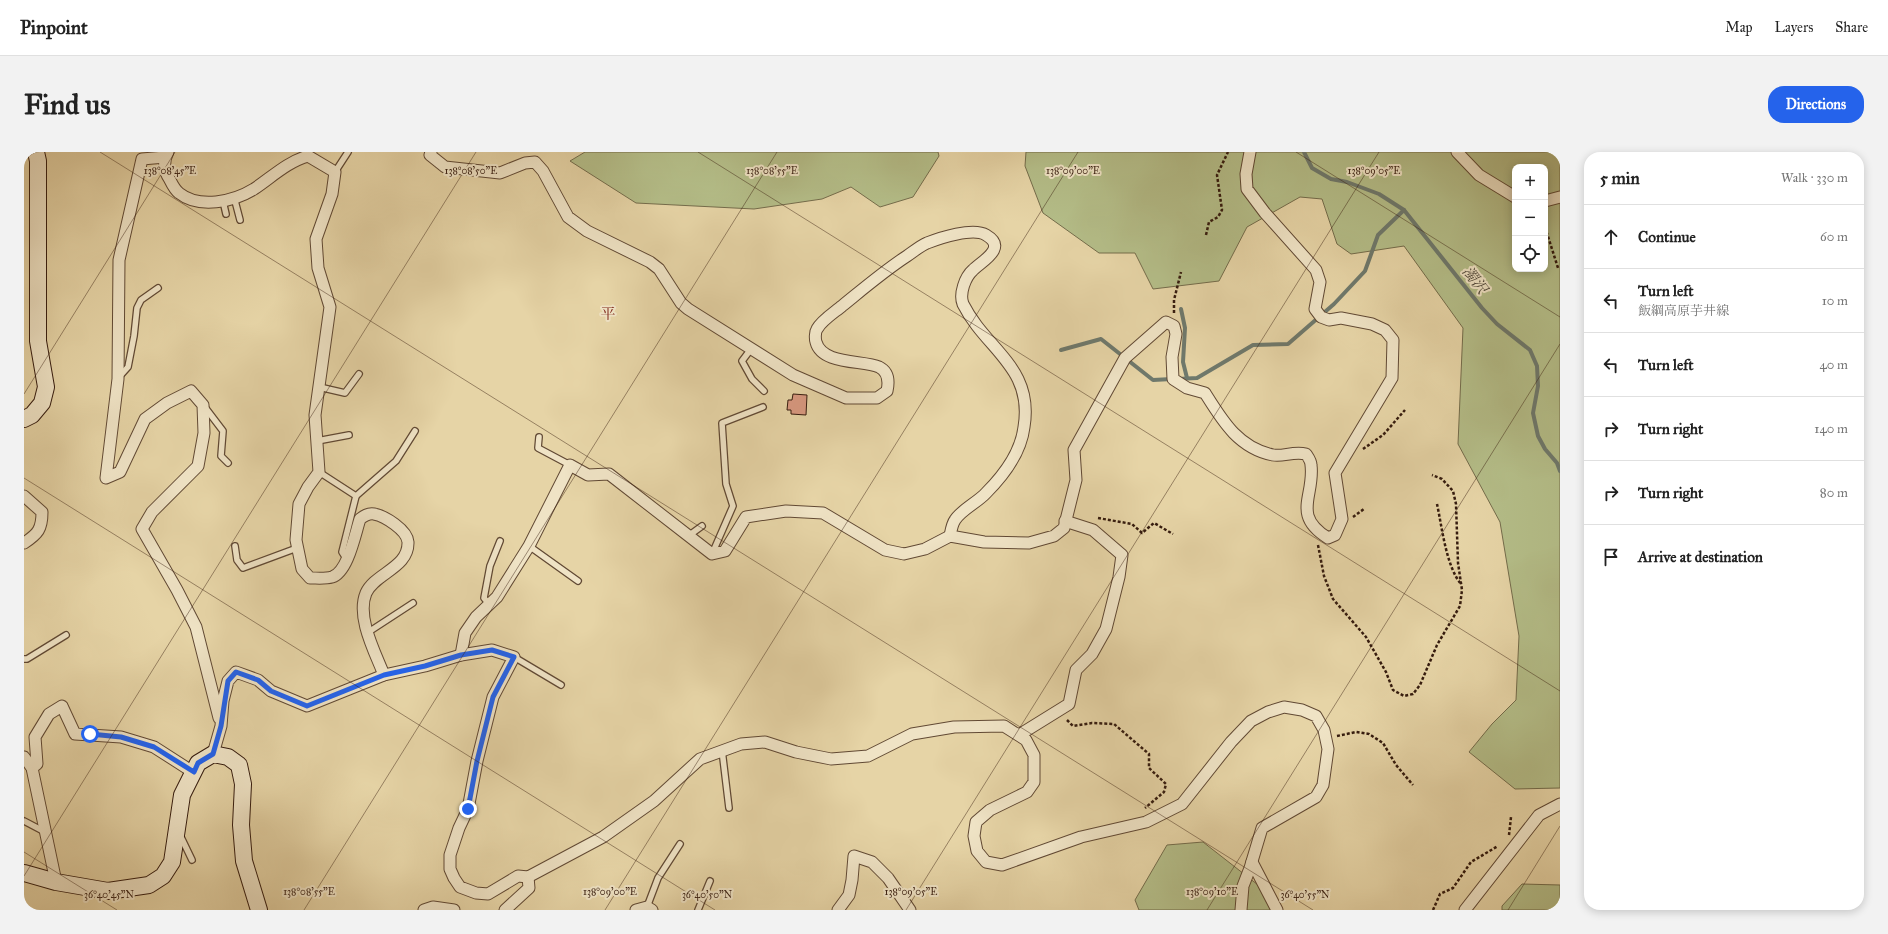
<!DOCTYPE html>
<html lang="en">
<head>
<meta charset="utf-8">
<style>
  :root { --surface:#fff; --page:#f2f2f2; --text:#222; --muted:#767676; --line:#e0e0e0; --accent:#2563eb }
  body { margin:0; font-family:"IM FELL Great Primer","Noto Serif JP",serif; background:var(--page); color:var(--text) }
  .controls { position:absolute; right:12px; top:12px; display:grid; overflow:hidden; border-radius:8px; box-shadow:0 2px 10px #0003 }
  .controls button { width:36px; height:36px; display:grid; place-items:center; padding:0; border:0; border-bottom:1px solid var(--line); background:var(--surface); color:var(--text); font:20px sans-serif }
  .stop { position:absolute; width:12px; height:12px; margin:-9px; border:3px solid #2563eb; border-radius:50%; background:#fff }
  .stop.end { background:#2563eb; border-color:#fff; box-shadow:0 1px 4px #0008 }
  .list { margin:0; padding:0; list-style:none }
  h2 { display:flex; justify-content:space-between; align-items:center; height:52px; margin:0; padding:0 16px; font-size:17px }
  h2 small { font-size:13px; font-weight:400; color:var(--muted) }
  .list li { display:grid; grid-template-columns:26px 1fr auto; gap:12px; align-items:center; box-sizing:border-box; height:64px; padding:0 16px; border-top:1px solid var(--line) }
  .list b { display:block; font-size:15px; white-space:nowrap }
  .list p { margin:0; font-size:13px; white-space:nowrap; color:var(--muted) }
  .list em { font-size:13px; font-style:normal; color:var(--muted) }
  .icon { flex:none; width:22px; height:22px; fill:none; stroke:currentColor; stroke-width:2; stroke-linecap:round; stroke-linejoin:round }
  .map { position:relative; flex:none; width:1536px; height:758px; overflow:hidden; border-radius:16px }
  header { display:flex; align-items:center; gap:24px; box-sizing:border-box; height:56px; padding:0 20px; background:var(--surface); border-bottom:1px solid var(--line) }
  header strong { font-size:19px }
  nav { display:flex; gap:22px; margin-inline-start:auto; font-size:14px }
  .intro { display:flex; align-items:center; justify-content:space-between; box-sizing:border-box; height:96px; padding:0 24px }
  h1 { margin:0; font-size:28px }
  .button { padding:10px 18px; border-radius:16px; background:var(--accent); color:#fff; font-size:14px; font-weight:700 }
  main { display:flex; gap:24px; padding:0 24px }
  aside { flex:1; background:var(--surface); border-radius:16px; box-shadow:0 2px 10px #0003 }
  .map>svg:first-child { display:block }
  .green { fill:#b4bd88; stroke:#746c4b; fill-rule:evenodd }
  .lines { fill:none; stroke-linecap:round; stroke-linejoin:round }
  .stream { stroke:#6f796c; stroke-width:4 }
  .building { fill:#d99981; stroke:#351b0e }
  .service-casing { stroke:#614934; stroke-width:8 }
  .minor-casing { stroke:#614934; stroke-width:13 }
  .secondary-casing { stroke:#351b0e; stroke-width:18 }
  .path { stroke:#351b0e; stroke-width:2.5; stroke-dasharray:3 2; stroke-linecap:butt }
  .service { stroke:#efe3c5; stroke-width:5.5 }
  .minor { stroke:#efe3c5; stroke-width:11 }
  .secondary { stroke:#efe3c5; stroke-width:16 }
  .route { stroke:#2563eb; stroke-width:5 }
  .ticks { fill:none; stroke:#351b0e; stroke-width:1; stroke-opacity:0.45 }
  .labels { text-anchor:middle; dominant-baseline:central; stroke-width:4; stroke-linejoin:round; paint-order:stroke }
  .water-label { font-size:15px; font-style:italic; fill:#524a3d; stroke:#efe3c5 }
  .neighbourhood-label { font-size:15px; fill:#7a1f14; stroke:#efe3c5 }
  .ticks-label { font-size:10px; text-anchor:middle; fill:#351b0e; stroke:#efe3c5; stroke-width:4; stroke-linejoin:round; paint-order:stroke }
</style>
</head>
<body>
<header>
<strong>Pinpoint</strong>
<nav><a>Map</a><a>Layers</a><a>Share</a></nav>
</header>
<div class="intro"><h1>Find us</h1><a class="button">Directions</a></div>
<main>
<div class="map">
<svg width="1536" height="758" viewBox="0 0 1536 758">
  <rect width="100%" height="100%" fill="#e6d4a6"/>
  <filter id="stains"><feTurbulence type="fractalNoise" baseFrequency=".005" numOctaves="4"/><feColorMatrix values="0 0 0 0 .2 0 0 0 0 .09 0 0 0 0 .02 0 0 0 .5 -.17"/></filter>
  <radialGradient id="worn" r=".72"><stop offset=".6" stop-color="#630" stop-opacity="0"/><stop offset="1" stop-color="#630" stop-opacity=".3"/></radialGradient>
  <g class="green">
    <path d="M561 0H914L915 4 889 45 856 55 827 35 798 47 730 57 612 51 546 9Z"/>
    <path d="M1002 0H1536V636L1491 637 1445 600 1468 572 1492 548 1495 484 1476 370 1434 292 1439 176 1380 94 1327 102 1313 92 1298 47 1276 45 1223 75 1195 129 1129 137 1111 101H1075L1019 61 1001 14ZM1491 15H1521V117H1491Z"/>
    <path d="M1179 690 1252 747 1254 758H1115L1111 748 1143 693Z"/>
    <path d="M1498 732 1536 733V758H1478V754Z"/>
  </g>
  <g class="lines">
    <g class="stream">
      <path d="M1280 0 1288 16 1307 27 1323 30 1355 42 1380 58 1458 156 1473 172 1506 198 1513 214 1514 234 1509 261 1514 284 1521 297 1533 311 1536 319"/>
      <path d="M1157 157 1161 176 1159 210 1163 226"/>
      <path d="M1037 198 1077 187 1129 228 1148 227"/>
      <path d="M1154 227 1173 226 1229 193 1264 192 1310 152 1341 119 1354 83 1380 58"/>
    </g>
  </g>
  <path class="building" d="M769 242 783 243 782 263 767 262V258H763L764 248H768Z"/>
  <g class="lines">
    <g class="service-casing">
      <g id="service">
        <path d="M311 20 324 0"/>
        <path d="M210 45 216 68"/>
        <path d="M199 49 202 62"/>
        <path d="M727 197 718 209 728 227 740 239"/>
        <path d="M95 225 104 215 110 184 113 156 117 148 134 136"/>
        <path d="M295 235 321 241 335 222"/>
        <path d="M180 254 199 279 197 304 204 311"/>
        <path d="M515 285 514 296 546 313"/>
        <path d="M293 289 325 283"/>
        <path d="M295 320 332 344 318 400 323 408"/>
        <path d="M332 344 372 309 391 279"/>
        <path d="M663 381 667 382 678 374"/>
        <path d="M211 394 213 408 219 416 273 396"/>
        <path d="M505 394 554 429"/>
        <path d="M688 402 709 354 702 332 698 271 739 255"/>
        <path d="M465 452 460 446 466 414 476 389"/>
        <path d="M343 481 389 451"/>
        <path d="M490 505 537 533"/>
        <path d="M0 507H3L42 483"/>
        <path d="M698 598 705 656"/>
        <path d="M0 669 21 680"/>
        <path d="M156 683 168 708"/>
        <path d="M623 755 634 726 656 692"/>
        <path d="M674 758 686 729"/>
      </g>
    </g>
    <g class="minor-casing">
      <g id="minor">
        <path d="M144 0C139 9 140 19 146 28 148 32 151 38 155 41 175 57 209 50 230 37 248 25 263 10 284 4L311 20 308 42 292 87 294 116 306 155 291 263 295 320 284 335 275 352 272 388 278 417 286 426C293 426 301 427 308 425 324 420 331 382 336 367 340 364 344 361 350 362 361 364 383 378 384 390 385 416 351 421 342 441 332 465 351 500 360 523"/>
        <path d="M407 0 406 3 421 15 476 21 501 11 511 10 519 19 544 65 563 79 626 110 635 117 657 151 664 157 769 223 822 246H853L863 239C865 230 865 220 855 215 839 208 798 213 792 190 791 187 791 180 793 177 798 168 811 160 818 154 839 137 860 119 883 104 889 100 896 94 903 91 916 86 949 75 962 83 984 96 958 109 949 118 941 125 935 142 939 152 962 198 1010 215 1000 275 997 300 980 323 962 341 954 350 937 358 931 368 928 372 927 379 926 384"/>
        <path d="M1433 0 1455 23 1491 45"/>
        <path d="M141 5 118 7 95 108 94 227 82 326 96 320 121 267 143 251 167 239 179 253 180 281 174 314 128 360 118 377 153 438 172 475 195 566"/>
        <path d="M1521 49 1536 45"/>
        <path d="M0 344 18 360C18 377 14 382 0 391"/>
        <path d="M437 503 441 481 452 465 473 445 505 394 546 313 564 323 585 322 688 402 701 399 722 365 762 359 799 361 861 398 880 402 901 397 926 384 960 390 1005 391 1030 384 1040 376 1052 328 1050 298 1101 206 1142 170 1150 174 1152 182 1148 205 1149 227 1163 236 1181 241C1198 268 1214 296 1249 303 1259 305 1269 299 1282 302 1284 305 1287 309 1287 313 1291 344 1267 363 1304 386L1311 383 1318 367 1311 321 1368 226 1369 188 1361 178 1348 172 1317 166 1305 168 1297 165 1291 157 1296 130 1292 118 1241 61 1223 37 1222 22 1226 0"/>
        <path d="M995 583 1045 552 1052 518 1068 502 1082 477 1095 425 1098 403 1069 378 1041 369"/>
        <path d="M189 602 197 574 199 549 204 529 212 520 234 528 247 539 283 554 360 523 401 514 437 503 468 498 490 505 469 545 453 609 444 657 435 676 426 703V717L430 726 436 735 452 741 464 742 494 724 504 725 579 685 630 649 676 607 717 592 741 590 772 600 807 607 844 604 888 582 930 575 980 574 1002 588 1010 603V630L1003 640 966 658 952 670 950 684 953 699 962 710 978 713 1057 685 1122 670 1158 652 1207 590 1227 569 1244 560 1260 555 1278 558 1292 564 1300 578 1304 597 1299 633 1292 645 1238 676 1226 716 1219 734 1217 758"/>
        <path d="M0 605 8 616 32 730"/>
        <path d="M8 616 13 612 11 585 25 562 38 554 51 582 97 585 130 595 169 620"/>
        <path d="M1228 710 1253 758"/>
        <path d="M400 758 409 755 430 758"/>
        <path d="M481 758 505 736 504 725"/>
        <path d="M612 758 623 755 628 758"/>
        <path d="M814 758 825 743 828 728 830 704 848 710 864 726 886 758"/>
        <path d="M1441 758 1515 663 1536 652"/>
      </g>
    </g>
    <g class="secondary-casing">
      <g id="secondary">
        <path d="M0 267 8 263 18 251 22 235 14 189V9L12 0"/>
        <path d="M0 721 32 730 84 739 125 733 139 724 148 710 158 643 174 611 189 602 204 605 215 613 219 632 217 673 220 709 235 758"/>
      </g>
    </g>
    <g class="path">
      <path d="M1521 75 1534 116"/>
      <path d="M1182 83 1185 70 1194 65 1198 58 1193 23 1204 0"/>
      <path d="M1150 161V148L1157 120"/>
      <path d="M1339 297 1359 283 1381 258"/>
      <path d="M1413 352C1418 375 1422 414 1437 432"/>
      <path d="M1329 365 1340 357"/>
      <path d="M1074 366 1108 372 1118 381 1130 371 1149 382"/>
      <path d="M1294 393 1300 424 1309 447 1342 485 1362 520 1369 538 1380 544 1389 542 1396 533 1413 493 1436 454 1438 438 1434 411 1432 352 1429 339 1418 327 1408 323"/>
      <path d="M1043 568 1049 574 1068 571 1090 572 1125 602V616L1142 632 1140 640 1121 656"/>
      <path d="M1313 584 1332 580 1345 582 1359 591 1372 613 1389 633"/>
      <path d="M1485 683 1487 665"/>
      <path d="M1409 758 1416 742 1429 736 1447 710 1474 694"/>
    </g>
    <use href="#service" class="service"/>
    <use href="#minor" class="minor"/>
    <use href="#secondary" class="secondary"/>
  </g>
  <g class="lines">
    <path class="route" d="M66 582 97 585 130 595 170 620 174 611 189 602 197 574 204 529 212 520 234 528 247 539 283 554 360 523 401 514 437 503 468 498 490 505 469 545 453 609 444 657"/>
  </g>
  <path class="ticks" d="M76 0 1289 758M674 0 1536 539M1272 0 1536 165M0 242 151 0M0 326 691 758M0 700 93 758M0 724 452 0M280 758 753 0M581 758 1054 0M882 758 1355 0M1183 758 1536 192M1484 758 1536 674"/>
  <g class="labels">
    <g class="water-label">
      <text transform="translate(1451 128) rotate(52)">濁沢</text>
    </g>
    <g class="neighbourhood-label">
      <text x="584" y="162">平</text>
    </g>
  </g>
  <g class="ticks-label">
    <text x="146" y="22">138°08'45"E</text>
    <text x="447" y="22">138°08'50"E</text>
    <text x="748" y="22">138°08'55"E</text>
    <text x="1049" y="22">138°09'00"E</text>
    <text x="1350" y="22">138°09'05"E</text>
    <text x="285" y="743">138°08'55"E</text>
    <text x="586" y="743">138°09'00"E</text>
    <text x="887" y="743">138°09'05"E</text>
    <text x="1188" y="743">138°09'10"E</text>
    <text x="85" y="746">36°40'45"N</text>
    <text x="683" y="746">36°40'50"N</text>
    <text x="1281" y="746">36°40'55"N</text>
  </g>
  <rect width="100%" height="100%" filter="url(#stains)"/>
  <rect width="100%" height="100%" fill="url(#worn)"/>
</svg>
<div class="controls">
<button>+</button>
<button>−</button>
<button><svg class="icon" aria-label="locate" viewBox="0 0 24 24"><circle cx="12" cy="12" r="6"/><path d="M12 2v4M12 18v4M2 12h4M18 12h4"/></svg></button>
</div>
<div class="stop" style="left:66px;top:582px"></div>
<div class="stop end" style="left:444px;top:657px"></div>
</div>
<aside>
<h2>5 min<small>Walk · 330 m</small></h2>
<ul class="list">
<li><svg class="icon" aria-label="ahead" viewBox="0 0 24 24"><path d="M12 20V5M6 11l6-6 6 6"/></svg><div><b>Continue</b></div><em>60 m</em></li>
<li><svg class="icon" aria-label="left" viewBox="0 0 24 24"><path d="M17 20v-9H6M10 6l-5 5 5 5"/></svg><div><b>Turn left</b><p>飯綱高原芋井線</p></div><em>10 m</em></li>
<li><svg class="icon" aria-label="left" viewBox="0 0 24 24"><path d="M17 20v-9H6M10 6l-5 5 5 5"/></svg><div><b>Turn left</b></div><em>40 m</em></li>
<li><svg class="icon" aria-label="right" viewBox="0 0 24 24"><path d="M7 20v-9h11M14 6l5 5-5 5"/></svg><div><b>Turn right</b></div><em>140 m</em></li>
<li><svg class="icon" aria-label="right" viewBox="0 0 24 24"><path d="M7 20v-9h11M14 6l5 5-5 5"/></svg><div><b>Turn right</b></div><em>80 m</em></li>
<li><svg class="icon" aria-label="arrive" viewBox="0 0 24 24"><path d="M6 21V4h12l-3 4 3 4H6"/></svg><div><b>Arrive at destination</b></div></li>
</ul>
</aside>
</main>
</body>
</html>
